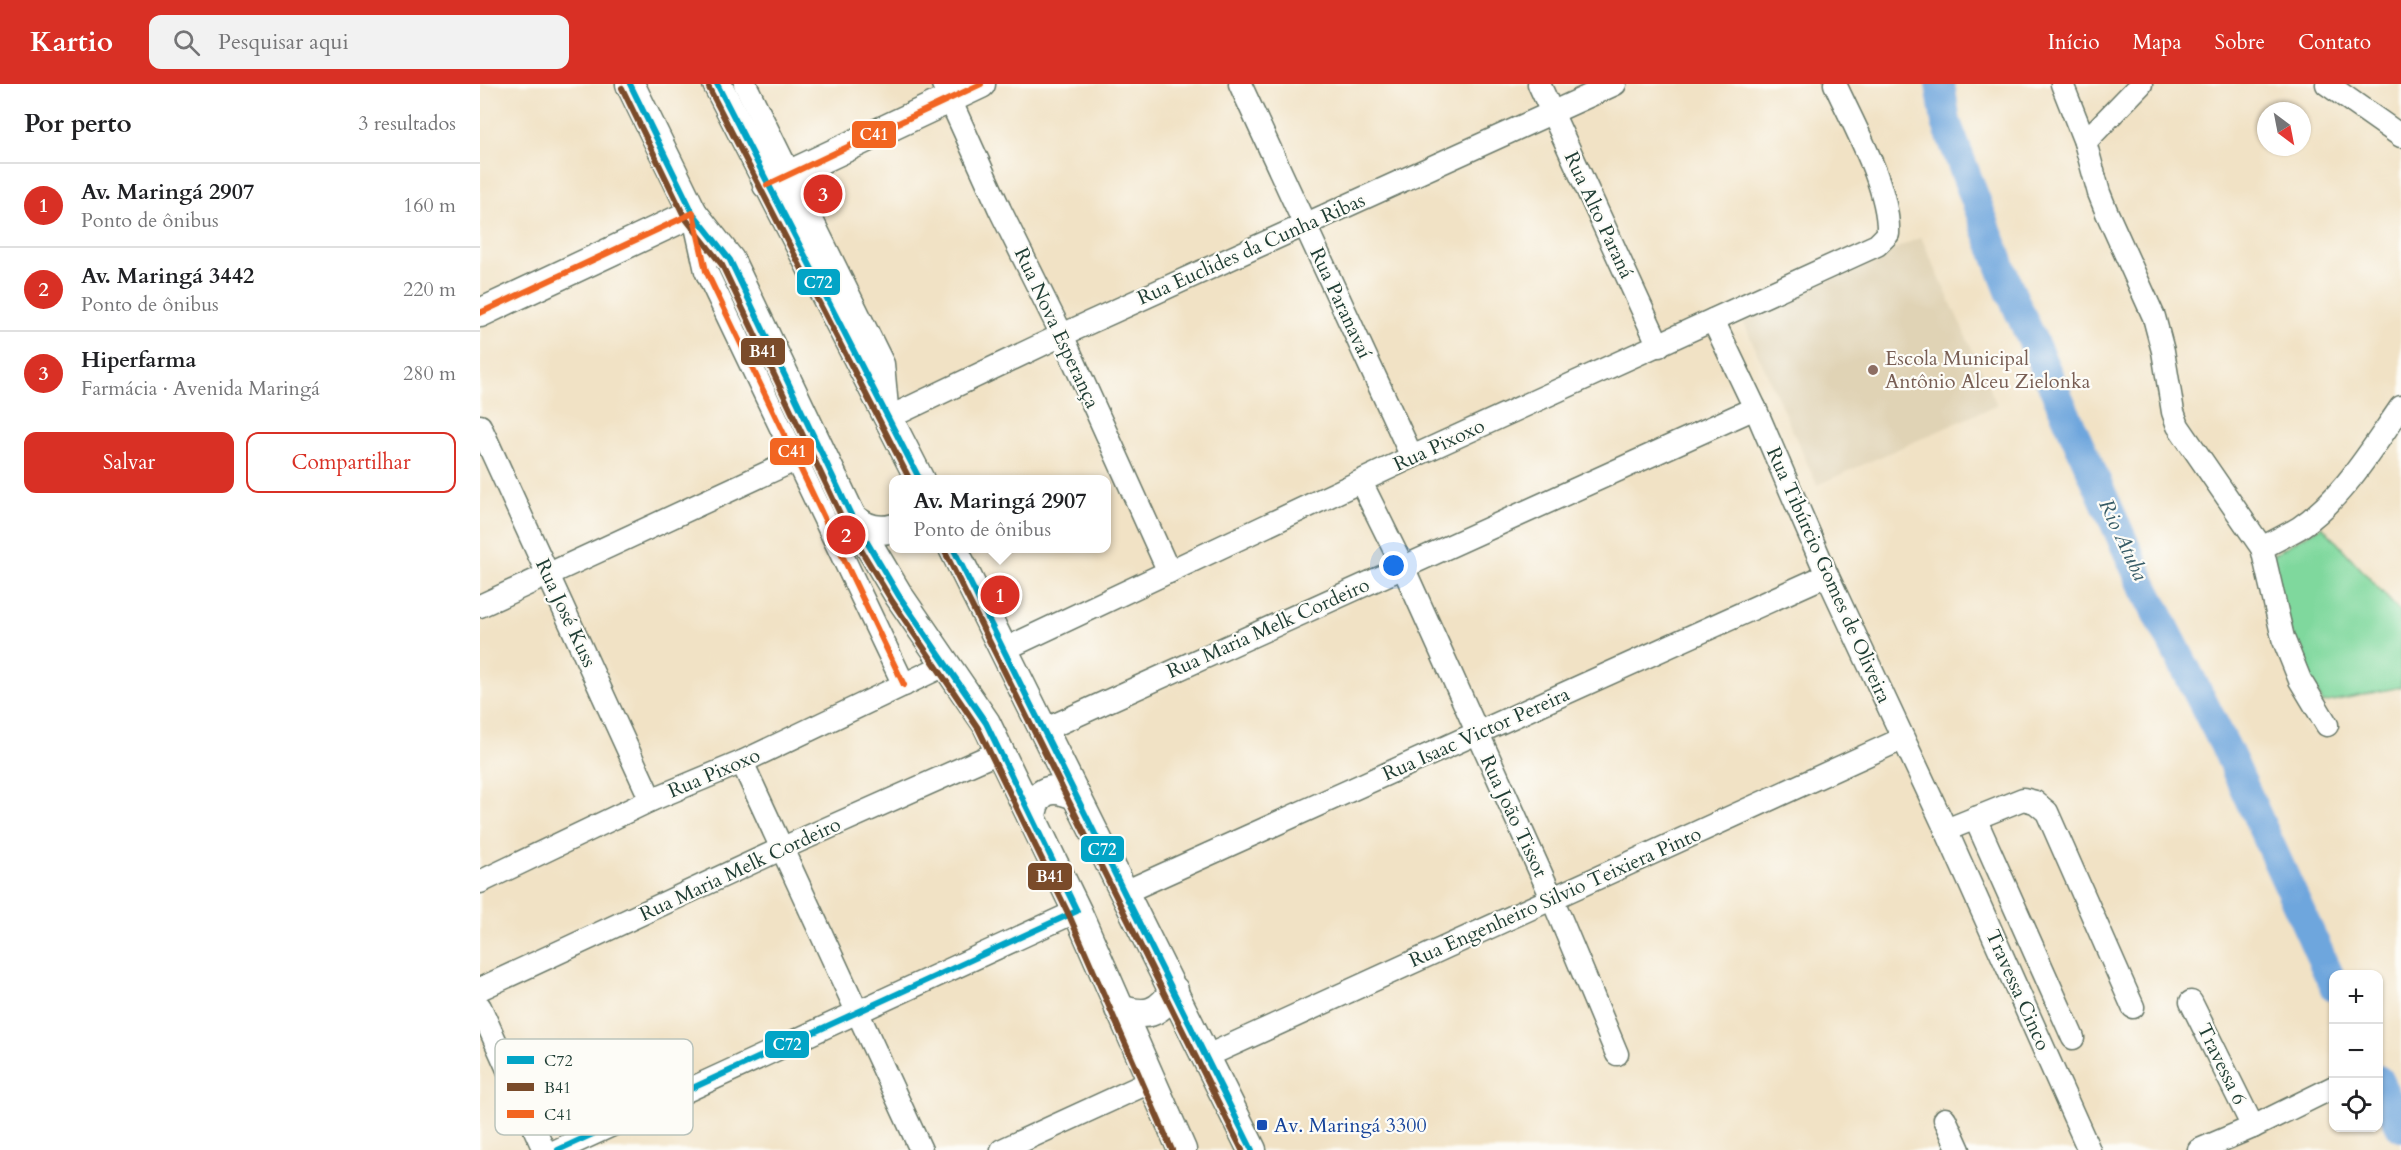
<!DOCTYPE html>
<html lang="pt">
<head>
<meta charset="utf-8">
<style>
  :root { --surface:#fff; --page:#f2f2f2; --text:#202124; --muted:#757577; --line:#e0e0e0; --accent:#d93025 }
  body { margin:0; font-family:Cardo,serif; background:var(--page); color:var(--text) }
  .controls { position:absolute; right:18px; bottom:18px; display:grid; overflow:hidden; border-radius:12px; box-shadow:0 2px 4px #0004 }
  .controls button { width:54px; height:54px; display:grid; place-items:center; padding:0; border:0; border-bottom:2px solid var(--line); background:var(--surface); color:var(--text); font:30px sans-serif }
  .compass { position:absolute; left:1777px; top:18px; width:54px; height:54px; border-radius:50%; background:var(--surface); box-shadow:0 2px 4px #0004; rotate:148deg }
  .you { position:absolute; left:914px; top:482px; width:21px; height:21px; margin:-15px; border:4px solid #fff; border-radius:50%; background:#1a73e8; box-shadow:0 0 0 9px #1a73e833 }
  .badge { display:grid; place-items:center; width:39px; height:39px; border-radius:50%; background:var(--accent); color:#fff; font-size:20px; font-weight:700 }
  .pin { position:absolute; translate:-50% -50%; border:3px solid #fff; box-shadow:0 2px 6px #0006 }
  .popup { position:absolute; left:409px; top:391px; width:222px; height:78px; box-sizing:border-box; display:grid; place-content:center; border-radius:12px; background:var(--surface); filter:drop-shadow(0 2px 4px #0005); font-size:20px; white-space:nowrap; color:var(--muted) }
  .popup b { font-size:22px; color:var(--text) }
  .popup::after { content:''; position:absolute; left:50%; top:100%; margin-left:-12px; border:12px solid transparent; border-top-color:var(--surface) }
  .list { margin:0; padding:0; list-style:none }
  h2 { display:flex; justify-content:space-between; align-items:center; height:78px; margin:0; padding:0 24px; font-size:26px }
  h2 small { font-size:20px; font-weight:400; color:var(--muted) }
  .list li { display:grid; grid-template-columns:39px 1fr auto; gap:18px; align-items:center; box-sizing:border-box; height:84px; padding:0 24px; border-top:2px solid var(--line) }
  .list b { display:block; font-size:22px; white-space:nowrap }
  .list p { margin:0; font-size:20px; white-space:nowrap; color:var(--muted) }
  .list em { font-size:20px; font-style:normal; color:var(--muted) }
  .actions { display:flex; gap:12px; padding:18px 24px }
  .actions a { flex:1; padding:14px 0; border:2px solid var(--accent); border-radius:12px; text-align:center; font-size:21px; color:var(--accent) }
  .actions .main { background:var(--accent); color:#fff }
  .icon { flex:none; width:33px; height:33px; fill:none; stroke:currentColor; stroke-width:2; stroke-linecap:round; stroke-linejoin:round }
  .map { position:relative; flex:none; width:1921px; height:1066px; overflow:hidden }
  header { display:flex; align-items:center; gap:36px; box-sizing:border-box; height:84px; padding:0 30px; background:var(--accent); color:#fff }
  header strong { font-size:28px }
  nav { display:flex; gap:33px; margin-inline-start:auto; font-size:21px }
  .search { width:420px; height:54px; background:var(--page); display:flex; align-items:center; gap:15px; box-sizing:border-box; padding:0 21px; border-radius:12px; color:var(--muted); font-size:22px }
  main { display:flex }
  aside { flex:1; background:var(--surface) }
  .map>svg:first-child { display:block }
  .built { fill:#e0d3b5 }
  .green { fill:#7fd89d; stroke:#4f8a68; stroke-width:1.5 }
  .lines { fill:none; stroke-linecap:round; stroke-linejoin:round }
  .river { stroke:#6ea6dd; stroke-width:30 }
  .minor-casing { stroke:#687767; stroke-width:25 }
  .major-casing { stroke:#687767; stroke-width:31 }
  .minor { stroke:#fff; stroke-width:22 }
  .major { stroke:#fff; stroke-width:28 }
  .bus-1-casing { stroke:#fdfcf7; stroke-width:10 }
  .bus-2-casing { stroke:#fdfcf7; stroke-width:10 }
  .bus-3-casing { stroke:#fdfcf7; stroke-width:10 }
  .bus-1 { stroke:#02a4c6; stroke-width:6 }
  .bus-2 { stroke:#7a4b2a; stroke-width:6 }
  .bus-3 { stroke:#f26522; stroke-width:6 }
  .education-dot { fill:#8d6e63; stroke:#fdfcf7; stroke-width:2 }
  .transit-dot { fill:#1a4fb4; stroke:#fdfcf7; stroke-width:2 }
  .labels { text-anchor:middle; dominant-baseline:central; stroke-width:4.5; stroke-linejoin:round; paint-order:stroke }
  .street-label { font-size:20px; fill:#1f3d34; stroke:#fdfcf7 }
  .education-label { font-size:20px; fill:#785e54; stroke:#fdfcf7; text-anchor:start }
  .transit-label { font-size:20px; fill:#164399; stroke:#fdfcf7; text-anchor:start }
  .water-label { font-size:21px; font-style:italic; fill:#375c67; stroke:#fdfcf7 }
  .key { fill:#fdfcf7; stroke:#bac3bc; stroke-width:1.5 }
  .key-label { font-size:16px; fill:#1f3d34 }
  .line-badge { stroke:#fdfcf7; stroke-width:2 }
  .badge-label { font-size:16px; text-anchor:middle; font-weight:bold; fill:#fff }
</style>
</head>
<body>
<header>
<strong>Kartio</strong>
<div class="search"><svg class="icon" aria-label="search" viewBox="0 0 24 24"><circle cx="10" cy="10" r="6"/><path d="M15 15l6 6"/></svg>Pesquisar aqui</div>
<nav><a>Início</a><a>Mapa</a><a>Sobre</a><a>Contato</a></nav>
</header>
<main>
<aside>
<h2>Por perto<small>3 resultados</small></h2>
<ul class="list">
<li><span class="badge">1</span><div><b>Av. Maringá 2907</b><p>Ponto de ônibus</p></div><em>160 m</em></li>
<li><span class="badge">2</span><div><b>Av. Maringá 3442</b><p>Ponto de ônibus</p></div><em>220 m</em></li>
<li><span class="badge">3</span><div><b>Hiperfarma</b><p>Farmácia · Avenida Maringá</p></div><em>280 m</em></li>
</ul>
<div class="actions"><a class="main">Salvar</a><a>Compartilhar</a></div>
</aside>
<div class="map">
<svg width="1921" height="1066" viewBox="0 0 1921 1066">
  <rect width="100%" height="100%" fill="#fdfcf7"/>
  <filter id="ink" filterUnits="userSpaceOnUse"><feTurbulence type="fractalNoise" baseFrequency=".0167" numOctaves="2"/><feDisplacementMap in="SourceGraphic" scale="12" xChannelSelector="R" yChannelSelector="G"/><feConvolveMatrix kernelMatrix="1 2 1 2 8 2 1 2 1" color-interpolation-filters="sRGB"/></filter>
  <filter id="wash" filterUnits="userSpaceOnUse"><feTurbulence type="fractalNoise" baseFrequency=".008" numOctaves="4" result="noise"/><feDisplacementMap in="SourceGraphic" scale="24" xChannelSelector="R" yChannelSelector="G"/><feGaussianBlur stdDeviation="1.35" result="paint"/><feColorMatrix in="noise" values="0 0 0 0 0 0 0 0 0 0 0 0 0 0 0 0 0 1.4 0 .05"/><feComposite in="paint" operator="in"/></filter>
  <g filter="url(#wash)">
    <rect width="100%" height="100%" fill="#f1e2c5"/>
    <path class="built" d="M1441 153 1517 321 1337 401 1262 235Z"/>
    <path class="green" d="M1842 442 1921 529V603L1843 619 1816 569 1790 472Z"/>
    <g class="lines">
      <g class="river">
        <path d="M1460 0 1466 38 1530 207 1662 499 1748 668 1854 902"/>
        <path d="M1898 996 1921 1043"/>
      </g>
    </g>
  </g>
  <g filter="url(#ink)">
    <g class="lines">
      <g class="minor-casing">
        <g id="minor">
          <path d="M265 0 403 280 408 334 582 251 1135 0"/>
          <path d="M463 0 520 126 582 251 689 488"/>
          <path d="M760 0 932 373"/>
          <path d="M1059 0 1179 262"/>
          <path d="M1582 0 1605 58 1619 109 1627 129 1674 233 1683 267 1693 328 1698 342 1782 464 1803 554 1820 596 1847 641"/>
          <path d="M1847 0 1921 52"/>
          <path d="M1605 58 1661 0"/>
          <path d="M214 133 226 187 424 601"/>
          <path d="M1233 236 1275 324 1347 491 1466 746 1609 1066"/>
          <path d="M0 342 171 716"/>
          <path d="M881 398 923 483 1072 814 1137 970"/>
          <path d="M1782 464C1794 457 1807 451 1819 444 1863 414 1891 366 1921 323"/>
          <path d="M0 522 328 370"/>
          <path d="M523 566 932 373 1397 161 1408 150C1410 104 1374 42 1355 0"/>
          <path d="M564 646 1275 324"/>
          <path d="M262 678 441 1066"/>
          <path d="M1495 734 1593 954"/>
          <path d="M1466 746 1543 715 1555 718 1567 728 1653 923"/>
          <path d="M0 798 171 716 262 678 467 580"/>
          <path d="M645 808 1347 491"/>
          <path d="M0 905 303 764 521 667"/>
          <path d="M1711 918 1773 1043"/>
          <path d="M0 923 64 1066"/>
          <path d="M727 972 1422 655"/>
          <path d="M1465 1035 1479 1066"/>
          <path d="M78 1066 597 827"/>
          <path d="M522 1066 670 998"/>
          <path d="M1719 1066 1773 1043 1854 1003"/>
        </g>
      </g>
      <g class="major-casing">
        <g id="major">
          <path d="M150 0 213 129 250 176 372 433 419 512 506 639 597 827 702 1066"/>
          <path d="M237 0 440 396"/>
          <path d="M287 101 501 0"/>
          <path d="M0 229 213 129"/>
          <path d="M372 433C384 444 398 449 414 444"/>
          <path d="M473 464 772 1066"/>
          <path d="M552 732C556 704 573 701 596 712"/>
          <path d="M639 925C666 933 678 931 694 906"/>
        </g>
      </g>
      <use href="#minor" class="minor"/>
      <use href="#major" class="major"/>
      <g class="bus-1-casing">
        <g id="bus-1">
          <path d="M237 0 440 396"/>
          <path d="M473 464 772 1066"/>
          <path d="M78 1066 597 827 506 639 419 512 372 433 250 176 213 129 150 0"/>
        </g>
      </g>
      <g class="bus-2-casing">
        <g id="bus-2">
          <path d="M142 4 205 134 242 181 364 438 412 517 498 644 589 831 692 1066"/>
          <path d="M229 4 430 396"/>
          <path d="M465 468 762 1066"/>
        </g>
      </g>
      <g class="bus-3-casing">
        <g id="bus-3">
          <path d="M287 101 501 0"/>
          <path d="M213 129 226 187 424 601"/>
          <path d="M0 229 213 129"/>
        </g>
      </g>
      <use href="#bus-1" class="bus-1"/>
      <use href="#bus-2" class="bus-2"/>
      <use href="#bus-3" class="bus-3"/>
    </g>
  </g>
  <circle class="education-dot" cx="1393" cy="286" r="6"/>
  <rect class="transit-dot" x="776" y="1035" width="12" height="12" rx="3"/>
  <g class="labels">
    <g class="street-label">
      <text transform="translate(1119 131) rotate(65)">Rua Alto Paraná</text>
      <text transform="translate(771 165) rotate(-24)">Rua Euclides da Cunha Ribas</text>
      <text transform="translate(861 219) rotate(65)">Rua Paranavaí</text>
      <text transform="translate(577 244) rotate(65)">Rua Nova Esperança</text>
      <text transform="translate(959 361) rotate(-25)">Rua Pixoxo</text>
      <text transform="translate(1349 491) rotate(66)">Rua Tibúrcio Gomes de Oliveira</text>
      <text transform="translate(86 529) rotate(65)">Rua José Kuss</text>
      <text transform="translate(788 544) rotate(-24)">Rua Maria Melk Cordeiro</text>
      <text transform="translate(996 650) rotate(-24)">Rua Isaac Victor Pereira</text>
      <text transform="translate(234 689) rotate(-23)">Rua Pixoxo</text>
      <text transform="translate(1034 732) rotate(65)">Rua João Tissot</text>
      <text transform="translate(260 785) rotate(-25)">Rua Maria Melk Cordeiro</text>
      <text transform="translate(1075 813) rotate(-24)">Rua Engenheiro Silvio Teixiera Pinto</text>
      <text transform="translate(1538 906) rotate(66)">Travessa Cinco</text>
      <text transform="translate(1742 980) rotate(64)">Travessa 6</text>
    </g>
    <g class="education-label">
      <text x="1405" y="274">Escola Municipal<tspan x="1405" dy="23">Antônio Alceu Zielonka</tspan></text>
    </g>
    <g class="transit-label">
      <text x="794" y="1041">Av. Maringá 3300</text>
    </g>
    <g class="water-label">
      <text transform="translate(1643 456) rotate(65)">Rio Atuba</text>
    </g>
  </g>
  <rect x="15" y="955" width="198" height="96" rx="9" class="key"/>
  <rect x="27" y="972" width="27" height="8" fill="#02a4c6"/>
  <rect x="27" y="999" width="27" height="8" fill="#7a4b2a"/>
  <rect x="27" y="1026" width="27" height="8" fill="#f26522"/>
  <g class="key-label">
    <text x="64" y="982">C72</text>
    <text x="64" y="1009">B41</text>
    <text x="64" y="1036">C41</text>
  </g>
  <g class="line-badge">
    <rect x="371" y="36" width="46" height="29" rx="6" fill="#f26522"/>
    <rect x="316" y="184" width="45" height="28" rx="6" fill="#02a4c6"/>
    <rect x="260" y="253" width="46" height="29" rx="6" fill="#7a4b2a"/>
    <rect x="289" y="353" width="46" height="29" rx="6" fill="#f26522"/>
    <rect x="600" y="751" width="45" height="28" rx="6" fill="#02a4c6"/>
    <rect x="547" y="778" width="46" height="29" rx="6" fill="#7a4b2a"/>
    <rect x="284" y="946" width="46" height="29" rx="6" fill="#02a4c6"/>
  </g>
  <g class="badge-label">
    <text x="394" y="56">C41</text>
    <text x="338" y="204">C72</text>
    <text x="283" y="273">B41</text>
    <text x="312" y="373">C41</text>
    <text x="622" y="771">C72</text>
    <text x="570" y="798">B41</text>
    <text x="307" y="966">C72</text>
  </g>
</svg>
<div class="controls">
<button>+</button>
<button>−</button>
<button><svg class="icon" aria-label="locate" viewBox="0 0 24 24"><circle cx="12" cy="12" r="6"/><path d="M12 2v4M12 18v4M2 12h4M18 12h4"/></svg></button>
</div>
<svg class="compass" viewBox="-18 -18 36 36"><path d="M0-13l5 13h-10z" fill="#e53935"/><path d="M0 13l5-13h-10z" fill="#757577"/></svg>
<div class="you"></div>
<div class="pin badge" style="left:520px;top:511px">1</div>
<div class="popup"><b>Av. Maringá 2907</b>Ponto de ônibus</div>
<div class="pin badge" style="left:366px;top:451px">2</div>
<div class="pin badge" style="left:343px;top:110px">3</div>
</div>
</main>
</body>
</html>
